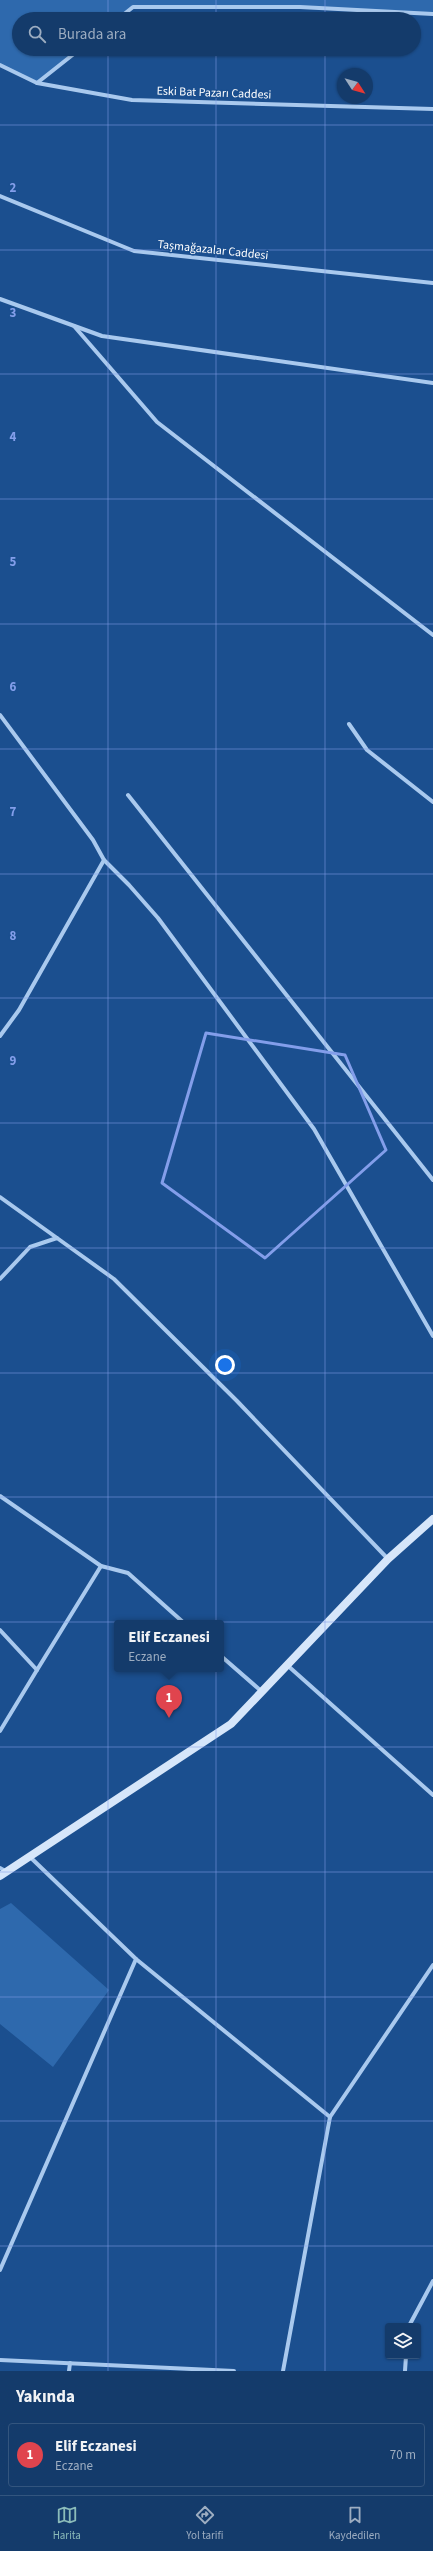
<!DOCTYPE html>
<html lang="tr">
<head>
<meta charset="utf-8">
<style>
  :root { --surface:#143b6b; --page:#214673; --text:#f1f3f6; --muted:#9dadc1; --line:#33557e; --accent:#8bbbb9 }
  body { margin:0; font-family:"Source Sans 3",sans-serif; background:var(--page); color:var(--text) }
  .controls { position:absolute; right:12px; bottom:12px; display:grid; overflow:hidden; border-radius:4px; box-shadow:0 1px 3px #0004 }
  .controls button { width:36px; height:36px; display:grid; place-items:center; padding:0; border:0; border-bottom:1px solid var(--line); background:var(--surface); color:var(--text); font:20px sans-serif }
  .compass { position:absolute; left:337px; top:68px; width:36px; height:36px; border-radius:50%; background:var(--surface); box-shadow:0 1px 3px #0004; rotate:126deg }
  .you { position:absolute; left:225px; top:1365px; width:14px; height:14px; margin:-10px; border:3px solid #fff; border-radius:50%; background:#1a73e8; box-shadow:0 0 0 6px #1a73e833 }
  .badge { display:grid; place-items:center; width:26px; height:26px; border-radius:50%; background:var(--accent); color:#fff; font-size:13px; font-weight:700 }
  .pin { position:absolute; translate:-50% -33px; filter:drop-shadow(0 1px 2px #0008) }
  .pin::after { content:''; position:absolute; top:21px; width:14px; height:12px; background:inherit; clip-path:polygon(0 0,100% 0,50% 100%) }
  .popup { position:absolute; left:114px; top:1620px; width:110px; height:52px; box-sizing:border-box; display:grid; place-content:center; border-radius:4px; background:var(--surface); filter:drop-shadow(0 1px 3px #0005); font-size:13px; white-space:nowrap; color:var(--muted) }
  .popup b { font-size:15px; color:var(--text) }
  .popup::after { content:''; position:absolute; left:50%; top:100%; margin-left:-8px; border:8px solid transparent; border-top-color:var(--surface) }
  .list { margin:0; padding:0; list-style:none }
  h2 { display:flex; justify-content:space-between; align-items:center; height:52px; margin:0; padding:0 16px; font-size:17px }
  h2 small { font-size:13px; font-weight:400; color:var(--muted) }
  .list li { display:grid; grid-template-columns:26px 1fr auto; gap:12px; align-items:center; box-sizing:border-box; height:64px; margin:0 8px 8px; padding:0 8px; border:1px solid var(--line); border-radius:4px }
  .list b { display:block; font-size:15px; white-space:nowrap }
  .list p { margin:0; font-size:13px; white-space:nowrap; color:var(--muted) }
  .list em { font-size:13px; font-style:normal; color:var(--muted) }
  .icon { flex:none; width:22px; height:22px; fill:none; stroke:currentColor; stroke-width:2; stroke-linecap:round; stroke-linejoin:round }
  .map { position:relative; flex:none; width:433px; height:2371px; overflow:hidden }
  .search { position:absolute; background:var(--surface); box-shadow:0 1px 3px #0004; left:12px; right:12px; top:12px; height:44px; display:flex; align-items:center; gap:10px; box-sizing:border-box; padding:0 14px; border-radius:22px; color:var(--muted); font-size:15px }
  .sheet { height:124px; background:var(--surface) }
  nav { display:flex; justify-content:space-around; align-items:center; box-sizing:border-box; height:56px; border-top:1px solid var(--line); background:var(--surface); font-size:11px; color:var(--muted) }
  nav a { display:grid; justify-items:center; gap:2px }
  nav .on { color:var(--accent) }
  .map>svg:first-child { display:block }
  .green { fill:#2e69ad }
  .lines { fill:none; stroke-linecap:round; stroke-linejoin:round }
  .street { stroke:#a9c9ee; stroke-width:4 }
  .secondary { stroke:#d6e6fa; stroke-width:8 }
  .marked { fill:none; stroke:#839eea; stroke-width:3; stroke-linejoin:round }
  .grid { fill:none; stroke:#839eea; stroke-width:1; stroke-opacity:0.55 }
  .labels { text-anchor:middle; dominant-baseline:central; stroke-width:3; stroke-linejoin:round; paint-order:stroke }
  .street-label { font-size:12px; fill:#fff; stroke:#1b4f8f }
  .grid-label { font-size:13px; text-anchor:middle; font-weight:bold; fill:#839eea; stroke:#1b4f8f; stroke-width:3; stroke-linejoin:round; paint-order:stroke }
</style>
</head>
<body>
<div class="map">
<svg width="433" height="2371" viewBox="0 0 433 2371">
  <rect width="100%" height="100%" fill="#1b4f8f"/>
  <g class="green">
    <path d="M0 0H433V14L300 7H133L118 19H19V49H80L37 83 0 65Z"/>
    <path d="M11 1903 109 1990 53 2067 0 2024V1909Z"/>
  </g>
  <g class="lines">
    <g class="street">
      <path d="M118 19 133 7H300L433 14"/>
      <path d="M0 65 37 83 132 100 433 109"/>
      <path d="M37 83 80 49"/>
      <path d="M0 196 134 251 433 283"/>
      <path d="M0 299 102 336 433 383"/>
      <path d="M74 326 157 422 433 635"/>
      <path d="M0 715 93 840 104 860 129 885 158 918 314 1129 433 1336"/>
      <path d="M349 724 367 750 433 802"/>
      <path d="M128 795 433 1180"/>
      <path d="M0 1036 19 1010 104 860"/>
      <path d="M0 1197 57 1238"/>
      <path d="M0 1279 30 1247 57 1238 114 1279 237 1401 388 1559"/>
      <path d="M0 1496 101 1566 128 1573 184 1623"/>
      <path d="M0 1630 37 1670 101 1566"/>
      <path d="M221 1656 260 1690"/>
      <path d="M287 1665 433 1795"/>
      <path d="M0 1731 37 1670"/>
      <path d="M0 1868 7 1872"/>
      <path d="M136 1959 330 2117"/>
      <path d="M0 2270 136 1959 29 1856"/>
      <path d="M409 2326 433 2281"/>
      <path d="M0 2360 234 2371"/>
      <path d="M69 2371 70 2363"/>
      <path d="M283 2371 330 2117 433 1965"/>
      <path d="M405 2371 406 2356"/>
    </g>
    <path class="secondary" d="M0 1876 231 1724 388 1559 433 1519"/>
  </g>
  <path class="marked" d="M206 1033 345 1055 386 1150 265 1258 162 1183Z"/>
  <path class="grid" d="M108 0V19M216 0V19M325 0V19M108 49V2371M216 49V2371M325 49V2371M0 125H433M0 250H433M0 374H433M0 499H433M0 624H433M0 749H433M0 874H433M0 998H433M0 1123H433M0 1248H433M0 1373H433M0 1497H433M0 1622H433M0 1747H433M0 1872H433M0 1997H433M0 2121H433M0 2246H433"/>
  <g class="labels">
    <g class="street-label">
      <text transform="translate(214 93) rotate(2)">Eski Bat Pazarı Caddesi</text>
      <text transform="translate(213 250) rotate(6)">Taşmağazalar Caddesi</text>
    </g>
  </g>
  <g class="grid-label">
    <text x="13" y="192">2</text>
    <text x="13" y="317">3</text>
    <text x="13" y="441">4</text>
    <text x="13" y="566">5</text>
    <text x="13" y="691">6</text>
    <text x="13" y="816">7</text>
    <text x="13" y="940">8</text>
    <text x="13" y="1065">9</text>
  </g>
</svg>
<div class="controls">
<button><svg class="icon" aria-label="layers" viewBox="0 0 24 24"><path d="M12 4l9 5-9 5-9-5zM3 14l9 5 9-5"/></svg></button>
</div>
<svg class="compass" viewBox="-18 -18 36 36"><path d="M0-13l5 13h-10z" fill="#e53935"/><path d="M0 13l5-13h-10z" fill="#9dadc1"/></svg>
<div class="you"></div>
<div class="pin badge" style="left:169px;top:1718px;background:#e0444e">1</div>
<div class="popup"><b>Elif Eczanesi</b>Eczane</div>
<div class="search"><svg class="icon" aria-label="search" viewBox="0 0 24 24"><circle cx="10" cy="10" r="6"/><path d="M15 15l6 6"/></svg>Burada ara</div>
</div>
<section class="sheet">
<h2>Yakında<small></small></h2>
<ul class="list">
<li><span class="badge" style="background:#e0444e">1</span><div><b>Elif Eczanesi</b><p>Eczane</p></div><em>70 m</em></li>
</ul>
</section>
<nav>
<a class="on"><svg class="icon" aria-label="map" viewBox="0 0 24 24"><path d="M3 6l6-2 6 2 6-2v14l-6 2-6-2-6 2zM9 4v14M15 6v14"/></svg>Harita</a>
<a><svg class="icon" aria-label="directions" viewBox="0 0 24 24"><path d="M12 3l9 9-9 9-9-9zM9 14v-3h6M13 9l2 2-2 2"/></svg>Yol tarifi</a>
<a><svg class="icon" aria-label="saved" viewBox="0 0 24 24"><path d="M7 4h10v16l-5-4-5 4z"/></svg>Kaydedilen</a>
</nav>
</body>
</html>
